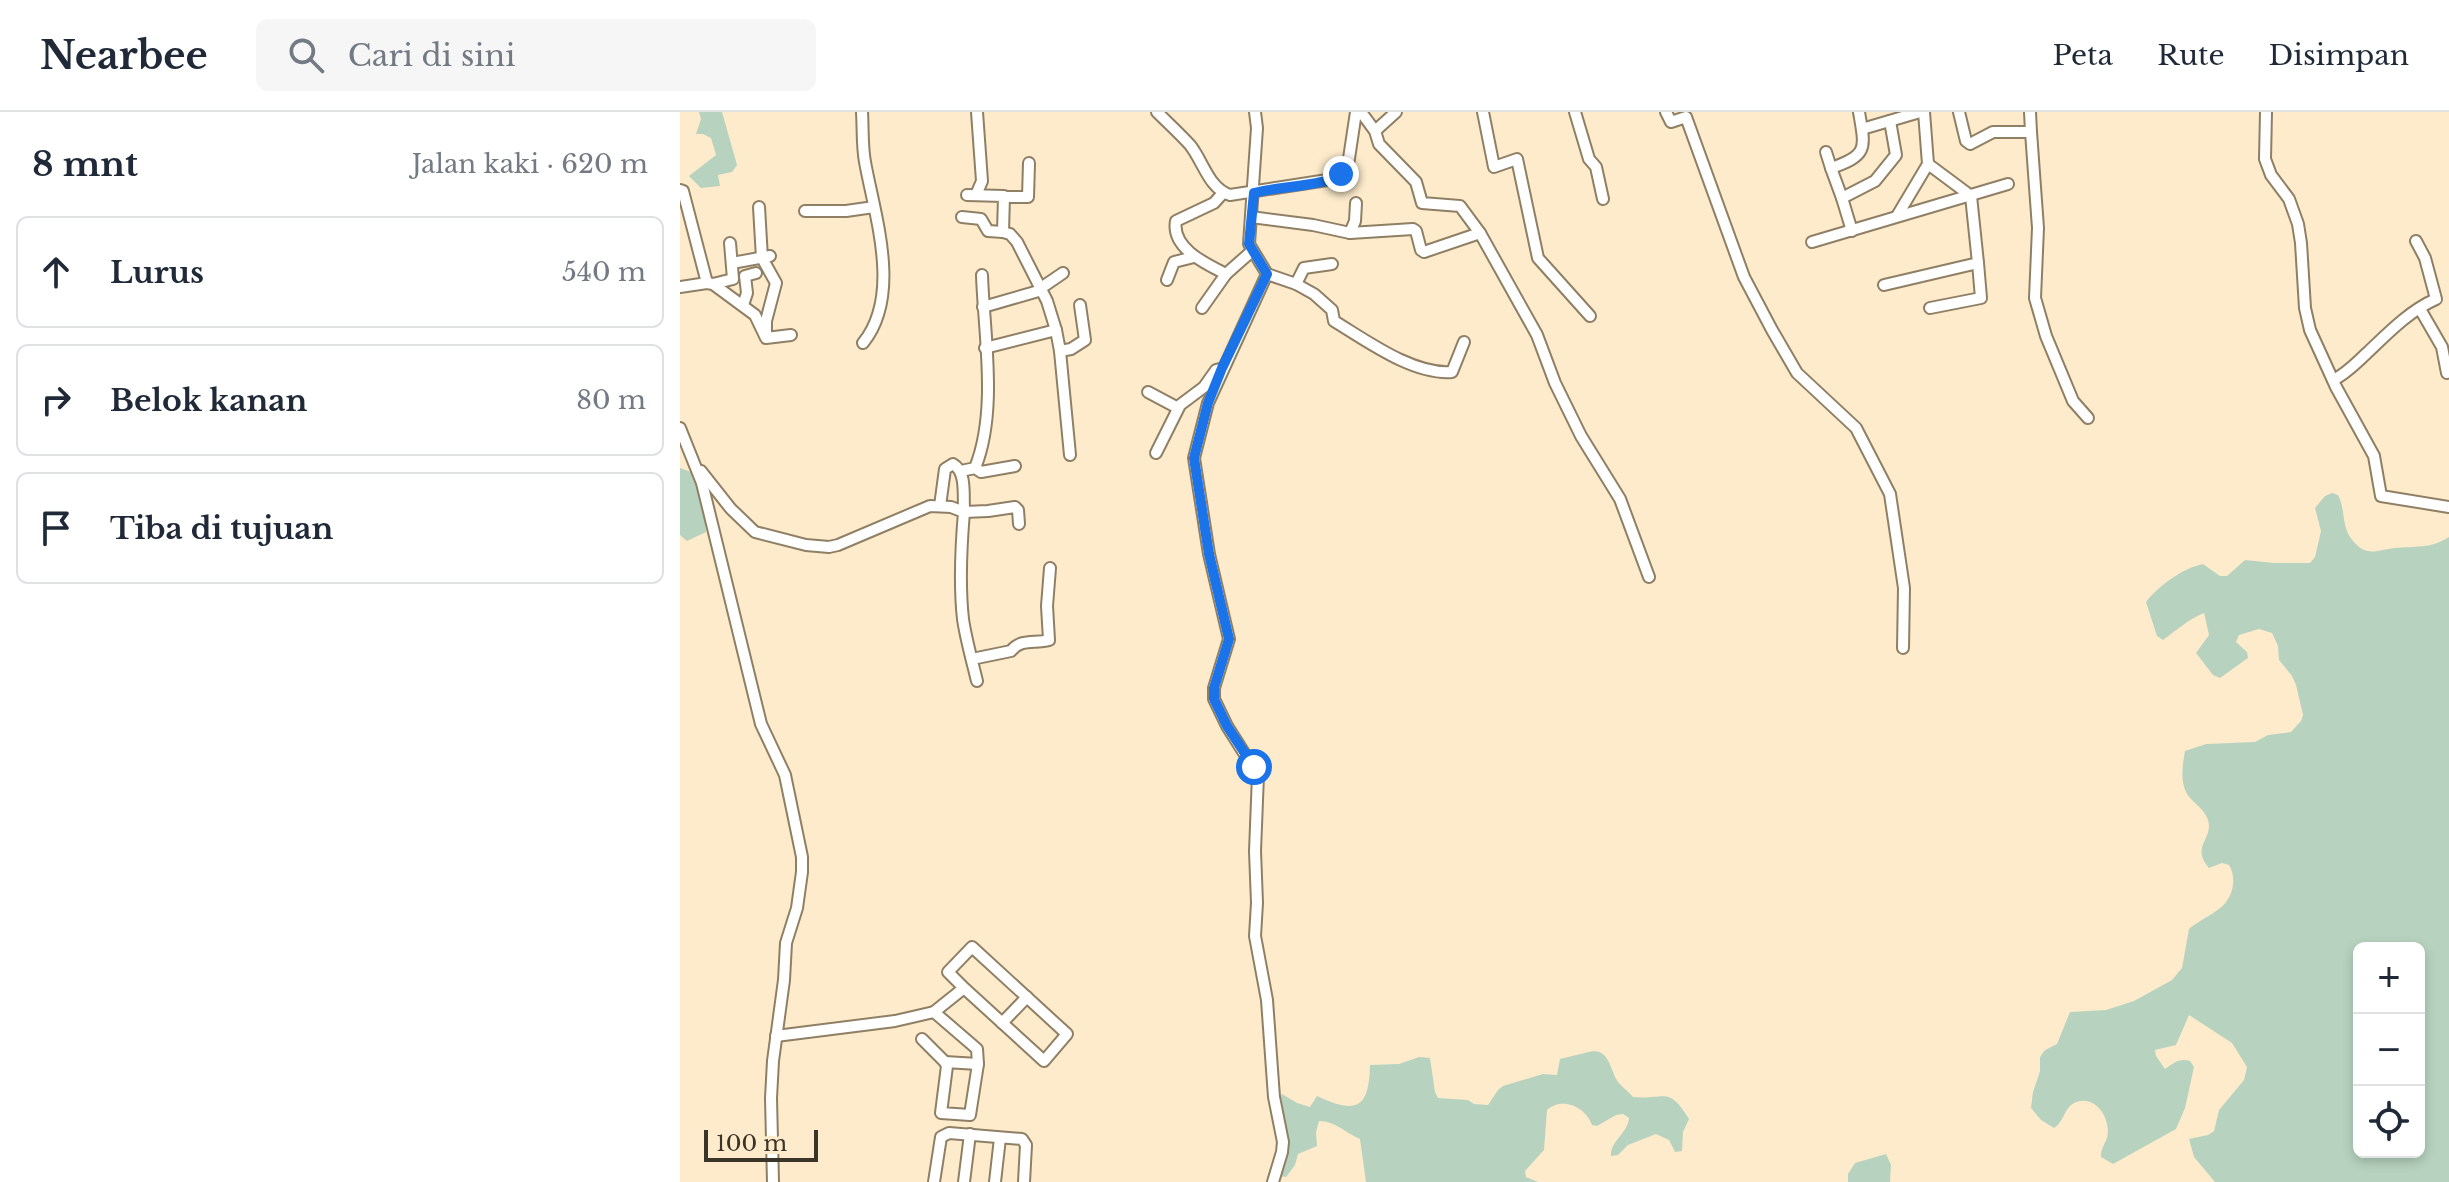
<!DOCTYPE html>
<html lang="id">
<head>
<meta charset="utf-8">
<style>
  :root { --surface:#fff; --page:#f6f6f7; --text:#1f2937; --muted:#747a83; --line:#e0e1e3 }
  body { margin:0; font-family:"Libre Baskerville",serif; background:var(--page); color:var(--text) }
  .controls { position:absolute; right:24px; bottom:24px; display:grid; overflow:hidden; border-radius:12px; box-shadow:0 4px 12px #0003 }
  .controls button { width:72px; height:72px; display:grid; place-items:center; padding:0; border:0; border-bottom:2px solid var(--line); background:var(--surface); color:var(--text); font:40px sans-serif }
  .scale { position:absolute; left:24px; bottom:20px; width:114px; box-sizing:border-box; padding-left:8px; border:4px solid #3b3428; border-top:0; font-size:22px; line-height:28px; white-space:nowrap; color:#3b3428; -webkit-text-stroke:6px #fdebcc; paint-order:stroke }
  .stop { position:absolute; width:24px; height:24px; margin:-18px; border:6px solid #1a73e8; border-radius:50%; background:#fff }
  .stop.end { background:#1a73e8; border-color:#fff; box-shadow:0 2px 8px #0008 }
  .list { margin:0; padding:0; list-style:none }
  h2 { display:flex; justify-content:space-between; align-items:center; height:104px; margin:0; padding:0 32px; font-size:34px }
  h2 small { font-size:26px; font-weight:400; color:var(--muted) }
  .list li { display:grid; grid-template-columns:52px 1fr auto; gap:24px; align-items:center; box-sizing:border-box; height:112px; margin:0 16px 16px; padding:0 16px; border:2px solid var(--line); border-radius:12px }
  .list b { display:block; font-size:30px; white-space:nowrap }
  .list em { font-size:26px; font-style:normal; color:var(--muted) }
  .icon { flex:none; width:44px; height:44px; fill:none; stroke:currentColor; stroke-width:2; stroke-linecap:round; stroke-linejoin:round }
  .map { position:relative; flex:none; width:1769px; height:1070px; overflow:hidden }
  header { display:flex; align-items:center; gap:48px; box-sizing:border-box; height:112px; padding:0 40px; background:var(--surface); border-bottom:2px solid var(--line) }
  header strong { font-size:38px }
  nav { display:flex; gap:44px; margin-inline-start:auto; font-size:28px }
  .search { width:560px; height:72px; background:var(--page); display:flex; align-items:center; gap:20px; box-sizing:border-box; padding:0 28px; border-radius:12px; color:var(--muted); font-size:30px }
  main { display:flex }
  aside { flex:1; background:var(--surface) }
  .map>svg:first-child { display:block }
  .green { fill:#b7d3bf; fill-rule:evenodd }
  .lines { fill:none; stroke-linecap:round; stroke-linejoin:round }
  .minor-casing { stroke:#8f7f64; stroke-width:14 }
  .minor { stroke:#fff; stroke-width:10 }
  .route { stroke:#1a73e8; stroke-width:10 }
</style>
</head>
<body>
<header>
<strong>Nearbee</strong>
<div class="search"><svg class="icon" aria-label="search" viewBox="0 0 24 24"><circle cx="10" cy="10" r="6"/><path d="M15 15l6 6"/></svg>Cari di sini</div>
<nav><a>Peta</a><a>Rute</a><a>Disimpan</a></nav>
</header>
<main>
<aside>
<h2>8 mnt<small>Jalan kaki · 620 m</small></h2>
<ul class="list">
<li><svg class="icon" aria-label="ahead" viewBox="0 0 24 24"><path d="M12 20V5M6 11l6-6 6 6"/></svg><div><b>Lurus</b></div><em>540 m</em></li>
<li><svg class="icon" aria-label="right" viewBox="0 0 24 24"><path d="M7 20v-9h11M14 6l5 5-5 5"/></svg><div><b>Belok kanan</b></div><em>80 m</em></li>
<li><svg class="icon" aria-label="arrive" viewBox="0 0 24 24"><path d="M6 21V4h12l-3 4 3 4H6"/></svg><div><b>Tiba di tujuan</b></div></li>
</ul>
</aside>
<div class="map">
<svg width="1769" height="1070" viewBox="0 0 1769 1070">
  <rect width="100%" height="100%" fill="#fdebcc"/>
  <g class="green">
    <path d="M19 0H42L57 53 52 60 38 63 40 74 21 76 9 64 36 43 31 26 23 22H16L21 7Z"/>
    <path d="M0 356 11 360C19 380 25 399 26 420L7 429 0 423Z"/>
    <path d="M1652 381 1658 383C1665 396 1662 413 1670 425 1686 447 1695 438 1715 436 1735 434 1751 437 1769 425V1070H1535L1514 1045 1509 1027 1528 1023 1534 1019 1539 998 1564 968 1567 955 1552 931 1509 903 1496 933 1475 938 1476 944 1485 957C1494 951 1499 946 1510 949L1514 955 1505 996 1496 1017 1433 1052 1421 1045C1421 1036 1424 1034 1427 1026 1432 1007 1415 981 1394 991 1384 996 1384 1010 1374 1016L1361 1008 1351 996 1353 980 1360 959V945L1365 938 1377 932 1390 900 1426 898 1454 889 1492 868 1502 856 1509 817C1518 809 1540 799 1546 790 1554 780 1556 764 1549 753L1542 751 1529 756C1510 734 1534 727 1528 708 1525 699 1518 694 1512 688 1499 676 1502 655 1505 639L1526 632 1575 630 1588 623 1611 620 1621 609 1623 603 1616 573 1612 564 1599 548 1598 534 1592 521 1579 517 1559 523 1556 530 1567 540 1568 546 1540 566 1533 563 1516 541 1529 523 1524 501C1507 508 1497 518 1483 528L1477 524 1466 490C1478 474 1503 456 1523 452L1540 464H1547L1565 448 1594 451H1630L1635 445 1641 419 1635 396 1645 384ZM1679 836H1739V1040H1679Z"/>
    <path d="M913 939C930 939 930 958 938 970 942 975 949 980 953 985 986 988 988 973 1009 1007L1003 1020 1002 1039 995 1040 989 1028 976 1022 948 1033 938 1043 931 1044C930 1029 948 1021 949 1006L943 1002 936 1003 917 1014 912 1013C906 995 882 984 867 998L864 1038 845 1059 846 1065 858 1070H686L680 1027C666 1021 655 1009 639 1009L636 1020 637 1034 618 1042 615 1053 606 1065 598 1064 606 1036 600 985 602 982 617 991 630 995 637 984C677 1003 689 996 690 953L719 952 739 945 750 946 755 980 758 986 788 988 794 992 808 993 818 978 823 974 863 962 877 963 880 947Z"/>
    <path d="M1206 1042 1211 1053 1210 1070H1168V1062L1175 1051Z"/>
  </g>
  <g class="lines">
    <g class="minor-casing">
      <g id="minor">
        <path d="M182 0C183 16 182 34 185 50 195 105 222 183 183 231"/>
        <path d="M477 0C488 11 500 22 510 33 523 49 529 77 550 83L654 67 668 53 676 0"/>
        <path d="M575 0 577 16 569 132 587 162 528 291 514 346 529 442 549 527 534 576V587L547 614 578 663 575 739 577 791 575 824 587 888 594 985 603 1030 602 1040 593 1070"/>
        <path d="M681 0 695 19 699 32 736 70 742 91 780 94 800 121 857 223 875 271 901 324 940 387 969 465"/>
        <path d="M803 0 814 55 837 47 858 146 910 204"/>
        <path d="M895 0 909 47 916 55 923 87"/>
        <path d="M986 0 991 10 1006 5 1064 165 1092 218 1117 261 1176 316 1210 382 1224 476 1223 536"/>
        <path d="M1279 0 1286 29 1290 32 1313 20H1351L1358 116 1355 186 1366 224 1393 289 1408 306"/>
        <path d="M1350 0 1351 20"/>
        <path d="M1586 0 1585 47 1591 63 1609 87 1618 112 1621 131 1625 196 1630 218 1656 275 1694 344 1701 384 1769 395"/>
        <path d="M1182 17 1240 0"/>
        <path d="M695 19 716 0"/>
        <path d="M1146 40 1151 56"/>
        <path d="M0 78 3 79 27 171"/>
        <path d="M543 81 534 91 496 109C491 136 526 152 546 162L572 139"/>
        <path d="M287 83 324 84 323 120 330 122 337 130 367 189 376 218 380 239 390 343"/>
        <path d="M296 83 302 69 297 0"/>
        <path d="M325 85H348L349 51"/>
        <path d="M1162 86 1151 56C1189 43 1185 36 1179 0"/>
        <path d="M79 95 82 146 96 171 86 209V224"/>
        <path d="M125 99H166L194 95"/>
        <path d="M1217 104 1248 52 1244 0"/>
        <path d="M282 105 301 107 308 119 323 120"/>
        <path d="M571 105 633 113 670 121 733 117 736 119 741 138 744 140 800 121"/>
        <path d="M1172 119 1162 86 1195 69 1216 43 1210 9"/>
        <path d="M670 121 675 109 676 91"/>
        <path d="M1132 130 1328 72"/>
        <path d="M52 151 90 144"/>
        <path d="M587 162 616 172 624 156 652 152"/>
        <path d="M487 168 494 150 514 145"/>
        <path d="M33 172 53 167 50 131"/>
        <path d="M616 172 634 182 652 198 654 209C687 229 733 263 772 260L784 230"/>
        <path d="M1204 173 1298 151 1291 84 1248 52"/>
        <path d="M0 175 27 171 33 172 75 203 86 226 111 223"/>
        <path d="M361 176 383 161"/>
        <path d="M63 193 67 181 65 164 76 161"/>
        <path d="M303 195 362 178"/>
        <path d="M522 196 546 162"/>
        <path d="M1250 196 1301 186 1298 151"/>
        <path d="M1740 197 1762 235 1767 261"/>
        <path d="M305 236 376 218"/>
        <path d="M380 239 391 237 405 228 400 193"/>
        <path d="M1653 268C1666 262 1676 251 1687 241 1708 221 1729 199 1756 187L1745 146 1736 129"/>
        <path d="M468 280 498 296"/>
        <path d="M0 316 22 371 81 612 105 663 122 745V760L117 796 106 831 104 868 93 949 91 986 93 1070"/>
        <path d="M476 341 500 293 524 275 536 258 540 257"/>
        <path d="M295 356 301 360 335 354"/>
        <path d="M21 359 51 397 75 420 126 433 149 435 158 433 250 394 271 395 284 400C281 435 279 471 283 507 286 528 292 548 297 569"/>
        <path d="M281 359 295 356C318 299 304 223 302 163"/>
        <path d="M260 394 265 357 273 352C287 360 283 384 284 400L308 399 335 395 338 398 339 412"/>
        <path d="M292 547 331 539C341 526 355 532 369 528L367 494 370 456"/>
        <path d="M254 900 284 876 364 949 387 922 292 835 268 860 284 876"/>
        <path d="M322 911 347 885"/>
        <path d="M96 924 215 909 254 900 297 937 298 952 290 1003 261 1001 267 954 265 950 242 927"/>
        <path d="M265 950 298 952"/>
        <path d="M254 1070 261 1025 269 1021 342 1027 346 1033 344 1070"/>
        <path d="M284 1070 290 1022"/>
        <path d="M315 1070 320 1026"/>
      </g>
    </g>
    <use href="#minor" class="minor"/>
  </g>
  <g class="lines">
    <path class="route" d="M574 655 547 614 534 587V576L549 527 529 442 514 346 528 291 542 256 587 162 569 132 574 81C598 74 644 75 661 62"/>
  </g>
</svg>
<div class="controls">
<button>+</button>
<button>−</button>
<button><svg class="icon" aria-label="locate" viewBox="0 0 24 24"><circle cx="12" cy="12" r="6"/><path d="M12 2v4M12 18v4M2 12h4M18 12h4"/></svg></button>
</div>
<div class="scale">100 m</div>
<div class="stop" style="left:574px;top:655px"></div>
<div class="stop end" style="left:661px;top:62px"></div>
</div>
</main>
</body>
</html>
